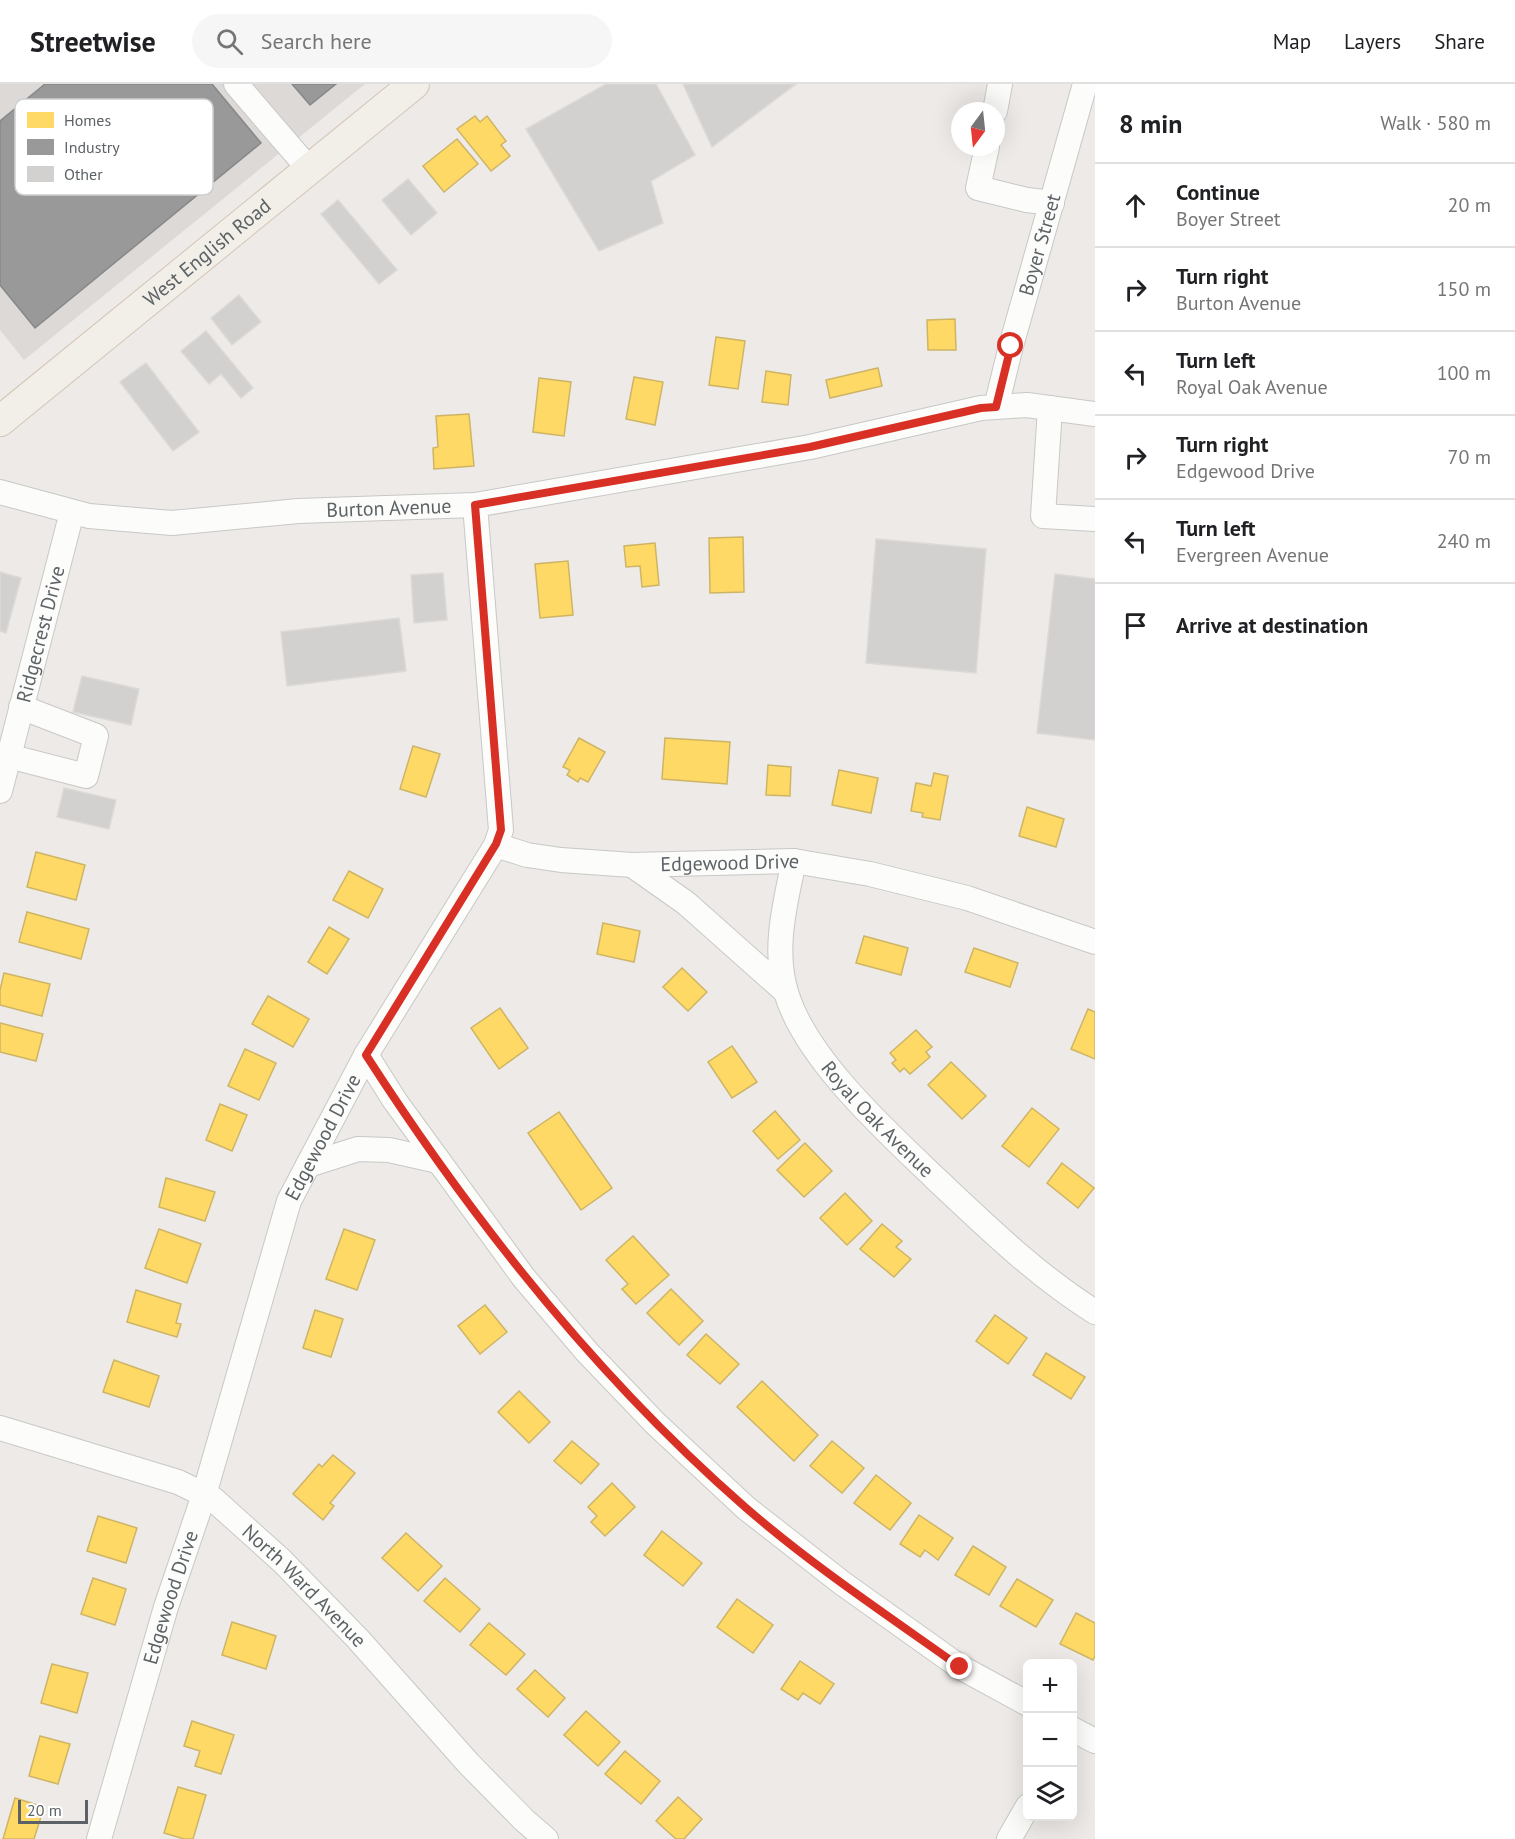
<!DOCTYPE html>
<html lang="en">
<head>
<meta charset="utf-8">
<style>
  :root { --surface:#fff; --page:#f6f6f6; --text:#202124; --muted:#757577; --line:#e0e0e0 }
  body { margin:0; font-family:"PT Sans",sans-serif; background:var(--page); color:var(--text) }
  .controls { position:absolute; right:18px; bottom:18px; display:grid; overflow:hidden; border-radius:9px; box-shadow:0 6px 24px #0002 }
  .controls button { width:54px; height:54px; display:grid; place-items:center; padding:0; border:0; border-bottom:2px solid var(--line); background:var(--surface); color:var(--text); font:30px sans-serif }
  .compass { position:absolute; left:951px; top:18px; width:54px; height:54px; border-radius:50%; background:var(--surface); box-shadow:0 6px 24px #0002; rotate:195deg }
  .scale { position:absolute; left:18px; bottom:15px; width:70px; box-sizing:border-box; padding-left:6px; border:3px solid #5c6265; border-top:0; font-size:16px; line-height:21px; white-space:nowrap; color:#5c6265; -webkit-text-stroke:4px #fff; paint-order:stroke }
  .stop { position:absolute; width:18px; height:18px; margin:-14px; border:4px solid #d93025; border-radius:50%; background:#fff }
  .stop.end { background:#d93025; border-color:#fff; box-shadow:0 2px 6px #0008 }
  .list { margin:0; padding:0; list-style:none }
  h2 { display:flex; justify-content:space-between; align-items:center; height:78px; margin:0; padding:0 24px; font-size:26px }
  h2 small { font-size:20px; font-weight:400; color:var(--muted) }
  .list li { display:grid; grid-template-columns:39px 1fr auto; gap:18px; align-items:center; box-sizing:border-box; height:84px; padding:0 24px; border-top:2px solid var(--line) }
  .list b { display:block; font-size:22px; white-space:nowrap }
  .list p { margin:0; font-size:20px; white-space:nowrap; color:var(--muted) }
  .list em { font-size:20px; font-style:normal; color:var(--muted) }
  .icon { flex:none; width:33px; height:33px; fill:none; stroke:currentColor; stroke-width:2; stroke-linecap:round; stroke-linejoin:round }
  .map { position:relative; flex:none; width:1095px; height:1755px; overflow:hidden }
  header { display:flex; align-items:center; gap:36px; box-sizing:border-box; height:84px; padding:0 30px; background:var(--surface); border-bottom:2px solid var(--line) }
  header strong { font-size:28px }
  nav { display:flex; gap:33px; margin-inline-start:auto; font-size:21px }
  .search { width:420px; height:54px; background:var(--page); display:flex; align-items:center; gap:15px; box-sizing:border-box; padding:0 21px; border-radius:33px; color:var(--muted); font-size:22px }
  main { display:flex }
  aside { flex:1; background:var(--surface) }
  .map>svg:first-child { display:block }
  .industrial { fill:#dcd9d7 }
  .homes { fill:#ffd966; stroke:#ceb566; stroke-width:1.5 }
  .industry { fill:#999; stroke:#878889; stroke-width:1.5 }
  .building { fill:#d3d1d0; stroke:#dcd9d6; stroke-width:1.5 }
  .lines { fill:none; stroke-linecap:round; stroke-linejoin:round }
  .minor-casing { stroke:#c8c8c8; stroke-width:26 }
  .major-casing { stroke:#d4c5b6; stroke-width:32 }
  .minor { stroke:#fcfcfb; stroke-width:24 }
  .major { stroke:#f2eee8; stroke-width:30 }
  .route { stroke:#d93025; stroke-width:8 }
  .labels { text-anchor:middle; dominant-baseline:central; stroke-width:6; stroke-linejoin:round; paint-order:stroke }
  .street-label { font-size:20px; fill:#5c6265; stroke:#fff }
  .key { fill:#fff; stroke:#ced0d1; stroke-width:1.5 }
  .key-label { font-size:16px; fill:#5c6265 }
</style>
</head>
<body>
<header>
<strong>Streetwise</strong>
<div class="search"><svg class="icon" aria-label="search" viewBox="0 0 24 24"><circle cx="10" cy="10" r="6"/><path d="M15 15l6 6"/></svg>Search here</div>
<nav><a>Map</a><a>Layers</a><a>Share</a></nav>
</header>
<main>
<div class="map">
<svg width="1095" height="1755" viewBox="0 0 1095 1755">
  <rect width="100%" height="100%" fill="#edeae7"/>
  <path class="industrial" d="M0 0H365L24 276 0 246Z"/>
  <g class="homes">
    <path d="M475 32 480 38 487 32 506 57 501 61 510 72 491 87 457 45Z"/>
    <path d="M457 55 478 80 444 108 423 82Z"/>
    <path d="M955 235 956 266H928L927 236Z"/>
    <path d="M716 253 745 257 738 305 709 301Z"/>
    <path d="M878 284 882 302 830 314 826 296Z"/>
    <path d="M766 287 791 291 788 321 762 318Z"/>
    <path d="M634 293 663 298 655 341 626 335Z"/>
    <path d="M539 294 571 298 564 352 533 348Z"/>
    <path d="M469 330 474 382 434 385 433 364 438 363 436 332Z"/>
    <path d="M743 453 744 508 710 509 709 454Z"/>
    <path d="M655 459 659 501 642 503 640 482 626 483 624 462Z"/>
    <path d="M568 477 573 531 540 534 535 480Z"/>
    <path d="M579 654 605 668 588 698 580 694 578 698 567 691 570 686 563 683Z"/>
    <path d="M665 654 730 658 727 700 662 695Z"/>
    <path d="M413 662 440 670 426 713 400 705Z"/>
    <path d="M768 681 791 683 790 712 766 711Z"/>
    <path d="M839 686 878 694 871 729 832 721Z"/>
    <path d="M934 689 948 692 940 736 922 733 923 729 911 727 916 699 931 702Z"/>
    <path d="M1027 723 1064 735 1056 763 1019 752Z"/>
    <path d="M36 768 85 781 76 816 27 803Z"/>
    <path d="M349 787 383 805 368 834 333 816Z"/>
    <path d="M27 828 89 845 81 875 19 858Z"/>
    <path d="M603 839 640 847 634 878 597 870Z"/>
    <path d="M329 843 349 855 327 890 308 878Z"/>
    <path d="M864 852 908 864 901 891 856 879Z"/>
    <path d="M974 864 1018 879 1010 903 965 888Z"/>
    <path d="M682 884 707 908 688 927 663 903Z"/>
    <path d="M4 889 50 900 42 932 0 921V906Z"/>
    <path d="M268 912 309 935 293 963 252 940Z"/>
    <path d="M500 924 528 964 499 985 471 944Z"/>
    <path d="M1088 925 1095 928V975L1071 965Z"/>
    <path d="M0 939 43 950 36 977 0 968Z"/>
    <path d="M916 946 932 963 926 968 930 973 910 990 904 984 900 988 892 979 896 976 890 969Z"/>
    <path d="M732 962 757 998 732 1014 708 978Z"/>
    <path d="M245 965 276 979 259 1016 228 1002Z"/>
    <path d="M951 978 986 1012 962 1035 928 1001Z"/>
    <path d="M220 1020 247 1031 232 1067 206 1056Z"/>
    <path d="M1032 1024 1059 1045 1029 1083 1002 1062Z"/>
    <path d="M775 1027 800 1056 778 1075 753 1047Z"/>
    <path d="M559 1028 612 1104 581 1126 528 1049Z"/>
    <path d="M805 1059 832 1087 804 1113 777 1086Z"/>
    <path d="M1062 1079 1094 1104 1078 1124 1047 1099Z"/>
    <path d="M166 1094 215 1108 205 1137 159 1123Z"/>
    <path d="M845 1109 872 1137 847 1161 820 1134Z"/>
    <path d="M882 1140 902 1157 896 1163 911 1175 894 1193 860 1165Z"/>
    <path d="M159 1145 201 1160 187 1199 145 1184Z"/>
    <path d="M344 1145 375 1156 357 1206 326 1195Z"/>
    <path d="M633 1152 669 1191 636 1220 622 1205 628 1200 606 1176Z"/>
    <path d="M671 1205 703 1237 679 1261 647 1229Z"/>
    <path d="M136 1206 181 1220 176 1239 181 1240 177 1253 127 1238Z"/>
    <path d="M485 1221 507 1248 480 1270 458 1242Z"/>
    <path d="M315 1226 343 1235 331 1273 303 1264Z"/>
    <path d="M995 1231 1027 1254 1008 1280 976 1257Z"/>
    <path d="M706 1250 739 1280 720 1300 687 1271Z"/>
    <path d="M1046 1269 1085 1293 1071 1315 1033 1291Z"/>
    <path d="M114 1276 159 1292 149 1323 103 1308Z"/>
    <path d="M762 1297 818 1351 794 1377 737 1323Z"/>
    <path d="M519 1307 550 1338 529 1359 498 1328Z"/>
    <path d="M572 1357 599 1380 581 1400 554 1377Z"/>
    <path d="M832 1357 864 1384 842 1409 810 1382Z"/>
    <path d="M333 1371 355 1389 330 1419 334 1422 323 1436 293 1410 319 1380 322 1383Z"/>
    <path d="M876 1391 911 1419 890 1446 854 1419Z"/>
    <path d="M612 1399 635 1423 605 1452 591 1438 597 1432 588 1423Z"/>
    <path d="M919 1431 953 1454 938 1476 925 1466 920 1473 900 1460Z"/>
    <path d="M98 1432 137 1444 126 1479 87 1467Z"/>
    <path d="M662 1447 702 1479 683 1502 644 1471Z"/>
    <path d="M406 1449 442 1482 418 1507 382 1474Z"/>
    <path d="M973 1462 1006 1483 989 1511 955 1491Z"/>
    <path d="M93 1494 126 1505 115 1541 81 1530Z"/>
    <path d="M445 1494 480 1525 460 1548 424 1517Z"/>
    <path d="M1017 1495 1053 1516 1036 1543 1000 1522Z"/>
    <path d="M737 1515 773 1541 753 1569 717 1543Z"/>
    <path d="M1076 1529 1095 1539V1572L1093 1576 1060 1560Z"/>
    <path d="M232 1538 276 1552 266 1585 222 1571Z"/>
    <path d="M489 1539 525 1570 506 1591 470 1561Z"/>
    <path d="M800 1577 834 1600 820 1620 803 1609 798 1616 781 1605Z"/>
    <path d="M52 1580 88 1589 77 1629 41 1619Z"/>
    <path d="M535 1586 565 1614 548 1633 517 1605Z"/>
    <path d="M586 1627 620 1658 598 1682 564 1651Z"/>
    <path d="M192 1637 234 1651 221 1690 195 1682 200 1667 184 1662Z"/>
    <path d="M40 1652 70 1660 58 1700 29 1692Z"/>
    <path d="M625 1667 660 1697 641 1720 605 1690Z"/>
    <path d="M178 1703 206 1711 193 1755H184L164 1749Z"/>
    <path d="M678 1713 702 1735 684 1755H676L656 1737Z"/>
    <path d="M15 1714 44 1723 34 1755H3Z"/>
  </g>
  <g class="industry">
    <path d="M45 0H212L261 59 35 244 0 201V37Z"/>
    <path d="M292 0H336L310 21Z"/>
  </g>
  <g class="building">
    <path d="M606 0H656L695 71 651 97 663 139 599 167 526 45Z"/>
    <path d="M683 0H796L712 63Z"/>
    <path d="M408 95 437 129 411 151 382 116Z"/>
    <path d="M338 116 397 186 379 200 321 130Z"/>
    <path d="M239 211 261 238 232 261 211 234Z"/>
    <path d="M206 247 253 304 241 314 221 290 209 300 181 267Z"/>
    <path d="M146 279 199 348 173 367 120 298Z"/>
    <path d="M876 455 986 465 976 589 866 579Z"/>
    <path d="M0 488 21 494 6 549 0 547Z"/>
    <path d="M443 489 447 536 414 539 411 491Z"/>
    <path d="M1055 490 1095 495V656L1037 649Z"/>
    <path d="M399 534 406 587 287 602 281 548Z"/>
    <path d="M82 592 139 605 131 641 73 628Z"/>
    <path d="M64 704 116 716 109 745 57 733Z"/>
  </g>
  <g class="lines">
    <g class="minor-casing">
      <g id="minor">
        <path d="M236 0 309 85"/>
        <path d="M995 27 1000 0"/>
        <path d="M987 63 978 104 1027 116 1052 119"/>
        <path id="s1" d="M996 323 1011 262 1085 0"/>
        <path d="M1050 324 1043 432 1095 435"/>
        <path id="s2" d="M0 408 89 432 172 439 298 427 475 421 810 363 981 324 1027 321 1095 330"/>
        <path d="M8 672 86 692 96 652 21 623"/>
        <path id="s3" d="M0 707 72 428"/>
        <path id="s4" d="M496 761 527 771 561 776 632 781 794 777 870 790 967 814 1095 858"/>
        <path id="s5" d="M794 777C785 820 773 865 786 908 805 974 886 1047 935 1094 986 1142 1036 1191 1095 1228"/>
        <path d="M632 781 686 819 785 907"/>
        <path d="M366 971 395 1017 524 1194 587 1268 655 1339 746 1424 842 1499 960 1583 1028 1620"/>
        <path d="M308 1081 358 1065 389 1066 438 1077"/>
        <path id="s6" d="M0 1344 178 1398 213 1415 282 1477 358 1555 469 1680 524 1736 546 1755"/>
        <path d="M1072 1645 1095 1657"/>
        <path id="s7" d="M99 1755 166 1523 204 1411 289 1117 366 971 496 761 501 746 475 421"/>
        <path d="M1009 1755 1028 1722"/>
      </g>
    </g>
    <g class="major-casing">
      <g id="major">
        <path id="s8" d="M0 337 414 0"/>
      </g>
    </g>
    <use href="#minor" class="minor"/>
    <use href="#major" class="major"/>
  </g>
  <g class="lines">
    <path class="route" d="M960 1583C887 1531 813 1482 745 1423 596 1293 473 1137 366 971L496 760 501 746 475 421 810 363 981 324 996 323 1011 262"/>
  </g>
  <g class="labels">
    <g class="street-label">
      <text stroke="none"><textPath href="#s1" startOffset="168">Boyer Street</textPath></text>
      <text stroke="none"><textPath href="#s8" startOffset="267">West English Road</textPath></text>
      <text stroke="none"><textPath href="#s2" startOffset="393">Burton Avenue</textPath></text>
      <text stroke="none"><textPath href="#s3" startOffset="162">Ridgecrest Drive</textPath></text>
      <text stroke="none"><textPath href="#s4" startOffset="236">Edgewood Drive</textPath></text>
      <text stroke="none"><textPath href="#s5" startOffset="291">Royal Oak Avenue</textPath></text>
      <text stroke="none"><textPath href="#s7" startOffset="738">Edgewood Drive</textPath></text>
      <text stroke="none"><textPath href="#s6" startOffset="351">North Ward Avenue</textPath></text>
      <text stroke="none"><textPath href="#s7" startOffset="252">Edgewood Drive</textPath></text>
    </g>
  </g>
  <rect x="15" y="15" width="198" height="96" rx="9" class="key"/>
  <rect x="27" y="28" width="27" height="16" fill="#ffd966"/>
  <rect x="27" y="55" width="27" height="16" fill="#999"/>
  <rect x="27" y="82" width="27" height="16" fill="#d3d1d0"/>
  <g class="key-label">
    <text x="64" y="42">Homes</text>
    <text x="64" y="69">Industry</text>
    <text x="64" y="96">Other</text>
  </g>
</svg>
<div class="controls">
<button>+</button>
<button>−</button>
<button><svg class="icon" aria-label="layers" viewBox="0 0 24 24"><path d="M12 4l9 5-9 5-9-5zM3 14l9 5 9-5"/></svg></button>
</div>
<svg class="compass" viewBox="-18 -18 36 36"><path d="M0-13l5 13h-10z" fill="#e53935"/><path d="M0 13l5-13h-10z" fill="#757577"/></svg>
<div class="scale">20 m</div>
<div class="stop" style="left:1011px;top:262px"></div>
<div class="stop end" style="left:960px;top:1583px"></div>
</div>
<aside>
<h2>8 min<small>Walk · 580 m</small></h2>
<ul class="list">
<li><svg class="icon" aria-label="ahead" viewBox="0 0 24 24"><path d="M12 20V5M6 11l6-6 6 6"/></svg><div><b>Continue</b><p>Boyer Street</p></div><em>20 m</em></li>
<li><svg class="icon" aria-label="right" viewBox="0 0 24 24"><path d="M7 20v-9h11M14 6l5 5-5 5"/></svg><div><b>Turn right</b><p>Burton Avenue</p></div><em>150 m</em></li>
<li><svg class="icon" aria-label="left" viewBox="0 0 24 24"><path d="M17 20v-9H6M10 6l-5 5 5 5"/></svg><div><b>Turn left</b><p>Royal Oak Avenue</p></div><em>100 m</em></li>
<li><svg class="icon" aria-label="right" viewBox="0 0 24 24"><path d="M7 20v-9h11M14 6l5 5-5 5"/></svg><div><b>Turn right</b><p>Edgewood Drive</p></div><em>70 m</em></li>
<li><svg class="icon" aria-label="left" viewBox="0 0 24 24"><path d="M17 20v-9H6M10 6l-5 5 5 5"/></svg><div><b>Turn left</b><p>Evergreen Avenue</p></div><em>240 m</em></li>
<li><svg class="icon" aria-label="arrive" viewBox="0 0 24 24"><path d="M6 21V4h12l-3 4 3 4H6"/></svg><div><b>Arrive at destination</b></div></li>
</ul>
</aside>
</main>
</body>
</html>
